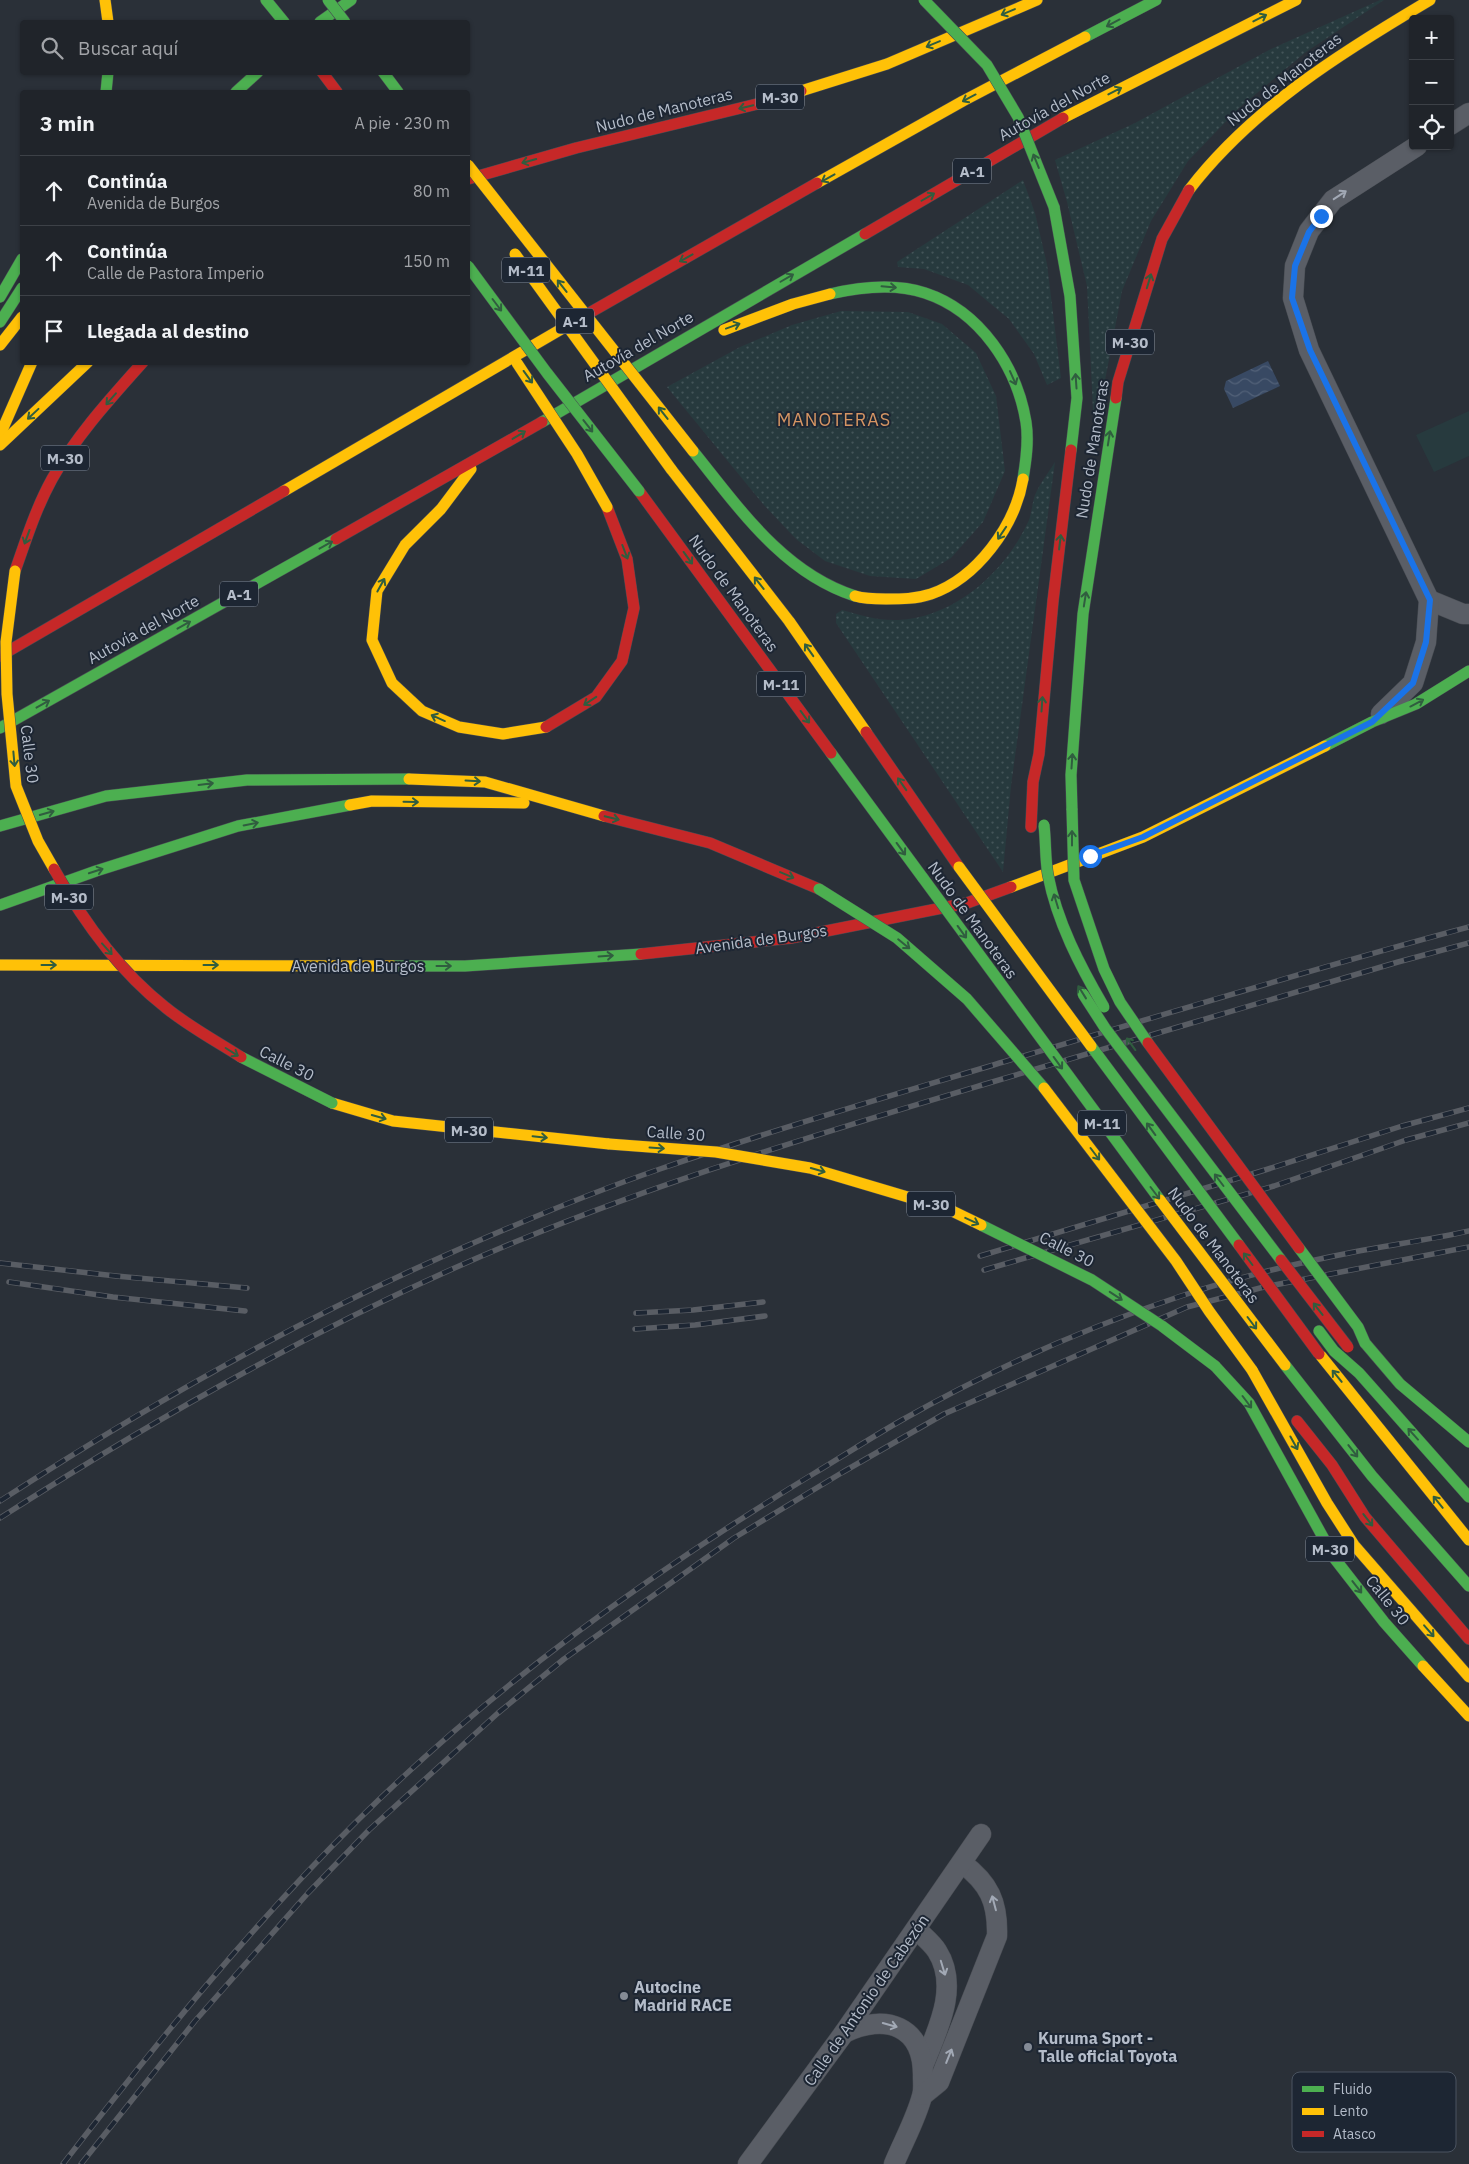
<!DOCTYPE html>
<html lang="es">
<head>
<meta charset="utf-8">
<style>
  :root { --surface:#20242a; --page:#282c32; --text:#f1f3f6; --muted:#a2a4a8; --line:#3d4147 }
  body { margin:0; font-family:"IBM Plex Sans",sans-serif; background:var(--page); color:var(--text) }
  .controls { position:absolute; right:15px; top:15px; display:grid; overflow:hidden; border-radius:5px; box-shadow:0 1px 4px #0004 }
  .controls button { width:45px; height:45px; display:grid; place-items:center; padding:0; border:0; border-bottom:1px solid var(--line); background:var(--surface); color:var(--text); font:25px sans-serif }
  .stop { position:absolute; width:15px; height:15px; margin:-11px; border:4px solid #1a73e8; border-radius:50%; background:#fff }
  .stop.end { background:#1a73e8; border-color:#fff; box-shadow:0 1px 5px #0008 }
  .list { margin:0; padding:0; list-style:none }
  h2 { display:flex; justify-content:space-between; align-items:center; height:65px; margin:0; padding:0 20px; font-size:21px }
  h2 small { font-size:16px; font-weight:400; color:var(--muted) }
  .list li { display:grid; grid-template-columns:32px 1fr auto; gap:15px; align-items:center; box-sizing:border-box; height:70px; padding:0 20px; border-top:1px solid var(--line) }
  .list b { display:block; font-size:19px; white-space:nowrap }
  .list p { margin:0; font-size:16px; white-space:nowrap; color:var(--muted) }
  .list em { font-size:16px; font-style:normal; color:var(--muted) }
  .icon { flex:none; width:28px; height:28px; fill:none; stroke:currentColor; stroke-width:2; stroke-linecap:round; stroke-linejoin:round }
  .map { position:relative; flex:none; width:1469px; height:2164px; overflow:hidden }
  .search { position:absolute; background:var(--surface); box-shadow:0 1px 4px #0004; left:20px; top:20px; width:450px; height:55px; display:flex; align-items:center; gap:12px; box-sizing:border-box; padding:0 18px; border-radius:5px; color:var(--muted); font-size:19px }
  .panel { position:absolute; background:var(--surface); box-shadow:0 1px 4px #0004; left:20px; top:90px; width:450px; height:275px; border-radius:5px }
  .map>svg:first-child { display:block }
  .grass { fill:url(#grass-dots) }
  .pitch { fill:#273a3e }
  .water { fill:url(#water-waves) }
  .lines { fill:none; stroke-linecap:round; stroke-linejoin:round }
  .street-casing { stroke:#484c53; stroke-width:21 }
  .fast-casing { stroke:#484c53; stroke-width:12 }
  .slow-casing { stroke:#484c53; stroke-width:12 }
  .jam-casing { stroke:#484c53; stroke-width:12 }
  .street { stroke:#5a5e66; stroke-width:20 }
  .fast { stroke:#4caf50; stroke-width:11 }
  .slow { stroke:#ffc107; stroke-width:11 }
  .jam { stroke:#c62828; stroke-width:11 }
  .rail-casing { stroke:#595d64; stroke-width:5.5 }
  .rail { stroke:#1d2633; stroke-width:4; stroke-dasharray:11; stroke-linecap:butt }
  .fast-bridge-casing { stroke:#474c53; stroke-width:12; stroke-linecap:butt }
  .slow-bridge-casing { stroke:#474c53; stroke-width:12; stroke-linecap:butt }
  .jam-bridge-casing { stroke:#474c53; stroke-width:12; stroke-linecap:butt }
  .fast-bridge { stroke:#4caf50; stroke-width:11 }
  .slow-bridge { stroke:#ffc107; stroke-width:11 }
  .jam-bridge { stroke:#c62828; stroke-width:11 }
  .oneway { stroke:#305d3f }
  .oneway2 { stroke:#a2a9b5 }
  .route { stroke:#1a73e8; stroke-width:6 }
  .poi-dot { fill:#848b96; stroke:#1d2633; stroke-width:2 }
  .labels { text-anchor:middle; dominant-baseline:central; stroke-width:4; stroke-linejoin:round; paint-order:stroke }
  .shield { fill:#1d2633; stroke:#878f9c; stroke-width:1 }
  .shield-label { font-size:15px; font-weight:bold; fill:#b4bcc9 }
  .street-label { font-size:16px; fill:#b4bcc9; stroke:#1d2633 }
  .poi-label { font-size:16px; font-weight:bold; fill:#b4bcc9; stroke:#1d2633; text-anchor:start }
  .neighbourhood-label { font-size:18px; letter-spacing:1px; fill:#d59563; stroke:#1d2633 }
  .key { fill:#1d2633; stroke:#4a5360; stroke-width:1 }
  .key-label { font-size:14px; fill:#b4bcc9 }
</style>
</head>
<body>
<div class="map">
<svg width="1469" height="2164" viewBox="0 0 1469 2164">
  <defs>
    <pattern id="grass-dots" width="8" height="8" patternUnits="userSpaceOnUse" patternTransform="scale(1.25)"><rect width="8" height="8" fill="#273a3e"/><path d="M2 2h.1M6 6h.1" fill="none" stroke="#445559" stroke-width="1.8" stroke-linecap="round"/></pattern>
    <pattern id="water-waves" width="16" height="10" patternUnits="userSpaceOnUse" patternTransform="scale(1.25)"><rect width="16" height="10" fill="#384963"/><path d="M0 5q4-4 8 0t8 0" fill="none" stroke="#526178"/></pattern>
  </defs>
  <rect width="100%" height="100%" fill="#2a3038"/>
  <g class="grass">
    <path d="M1380 0H1384L1306 52 1239 108 1188 161 1151 221 1122 291 1099 412 1093 411 1087 286 1067 202 1055 160 1135 123 1269 50Z"/>
    <path d="M1023 180 1035 213 1047 264 1061 378 1047 385 1034 354 1009 319 968 285 924 269 898 267 897 262Z"/>
    <path d="M841 311 908 312 942 324 976 353 996 396 1005 471 983 522 951 558 916 579 870 576 825 561 796 539 763 504 667 387 740 347 792 325Z"/>
    <path d="M1055 462 1011 786 1003 872 836 623V614L842 610C860 615 879 621 898 620 956 617 1006 571 1029 520 1032 512 1032 503 1035 495 1040 483 1049 472 1055 462Z"/>
  </g>
  <path class="pitch" d="M1469 411V456L1434 472 1416 435Z"/>
  <path class="water" d="M1268 361 1280 386 1233 408 1224 389 1226 381Z"/>
  <g class="lines">
    <g class="street-casing">
      <g id="street">
        <path d="M1450 125 1469 113"/>
        <path d="M1429 600 1463 614H1469"/>
        <path d="M1381 714 1413 683 1426 642 1429 600 1309 350 1293 298 1295 266 1309 231 1333 200 1417 146"/>
        <path d="M916 1929C923 1936 932 1943 937 1951 960 1987 937 2031 923 2066"/>
        <path d="M844 2033C885 2013 924 2025 923 2077 923 2083 924 2090 922 2096 916 2119 903 2142 894 2164"/>
        <path d="M923 2095 939 2082 997 1936C998 1902 989 1883 962 1863"/>
        <path d="M748 2164 844 2033 981 1834"/>
      </g>
    </g>
    <g class="fast-casing">
      <g id="fast">
        <path d="M266 0 284 22"/>
        <path d="M320 22 351 0"/>
        <path d="M1085 37 1156 0"/>
        <path d="M383 72 398 92"/>
        <path d="M106 92 108 72"/>
        <path d="M236 92 258 72"/>
        <path d="M1054 207 1070 296 1077 398 1071 450"/>
        <path d="M830 294C860 287 895 283 925 293 980 311 1017 367 1026 422 1029 441 1026 461 1023 479"/>
        <path d="M0 297 22 259"/>
        <path d="M0 322 22 288"/>
        <path d="M542 422 865 234"/>
        <path d="M693 451C739 508 783 573 855 596"/>
        <path d="M0 728 336 539"/>
        <path d="M1325 746 1372 722 1416 704 1469 671"/>
        <path d="M831 753 923 878"/>
        <path d="M1072 810 1071 775 1083 614 1116 398"/>
        <path d="M0 826 106 796 247 780 409 779"/>
        <path d="M0 905 96 871 238 826 350 805"/>
        <path d="M393 966H465L641 954"/>
        <path d="M1319 1331 1334 1351 1359 1373 1469 1497"/>
        <path d="M1365 1343 1400 1384 1469 1442"/>
        <path d="M1285 1365 1372 1476 1469 1586"/>
        <path d="M1215 1366 1249 1403 1335 1559 1384 1622 1423 1666"/>
      </g>
    </g>
    <g class="slow-casing">
      <g id="slow">
        <path d="M105 0 108 22"/>
        <path d="M801 91 887 64 1037 0"/>
        <path d="M1063 118 1296 0"/>
        <path d="M817 183 963 101 1085 37"/>
        <path d="M1189 190C1252 108 1342 52 1430 0"/>
        <path d="M724 330 793 304 830 294"/>
        <path d="M0 345 22 317"/>
        <path d="M0 435 32 362"/>
        <path d="M0 445 88 362"/>
        <path d="M471 469 441 509 405 545 377 591 372 640 392 683 422 711 459 727 503 734 546 727"/>
        <path d="M671 469 789 621 866 732"/>
        <path d="M284 491 570 324"/>
        <path d="M855 596C865 599 875 599 886 599 901 599 916 599 931 594 977 578 1015 526 1023 479"/>
        <path d="M409 779 485 782 604 816"/>
        <path d="M350 805 372 801 524 803"/>
        <path d="M1011 887 1143 837 1325 746"/>
        <path d="M0 965 393 966"/>
        <path d="M332 1103 393 1121 609 1144"/>
        <path d="M1321 1356 1469 1540"/>
        <path d="M1252 1370 1327 1503 1354 1545 1469 1677"/>
        <path d="M1423 1666 1469 1716"/>
      </g>
    </g>
    <g class="jam-casing">
      <g id="jam">
        <path d="M322 72 337 92"/>
        <path d="M468 179 576 148 765 102 801 91"/>
        <path d="M865 234 1063 118"/>
        <path d="M570 324 817 183"/>
        <path d="M1116 398 1118 382 1162 239 1189 190"/>
        <path d="M639 491 831 753"/>
        <path d="M336 539 542 422"/>
        <path d="M15 571C26 540 36 508 52 479 76 436 110 399 143 362"/>
        <path d="M0 656 284 491"/>
        <path d="M546 727 596 697 622 661 634 608 627 559 607 507"/>
        <path d="M866 732 959 867"/>
        <path d="M604 816 710 843 819 889"/>
        <path d="M1031 827 1033 782 1039 754 1053 601 1071 450"/>
        <path d="M641 954 791 938 967 903 1011 887"/>
        <path d="M1297 1421 1332 1465 1365 1517 1469 1639"/>
      </g>
    </g>
    <use href="#street" class="street"/>
    <use href="#fast" class="fast"/>
    <use href="#slow" class="slow"/>
    <use href="#jam" class="jam"/>
    <g class="rail-casing">
      <g id="rail">
        <path d="M980 1256 1265 1170 1402 1126 1469 1108"/>
        <path d="M0 1263 116 1276 247 1288"/>
        <path d="M984 1270 1274 1186 1406 1140 1469 1123"/>
        <path d="M9 1282 113 1297 245 1311"/>
        <path d="M636 1313 693 1310 763 1302"/>
        <path d="M635 1329 695 1325 765 1316"/>
        <path d="M0 1501C134 1414 272 1334 417 1268 497 1232 578 1197 660 1169 775 1129 893 1095 1010 1060 1163 1015 1315 968 1469 927"/>
        <path d="M0 1518C164 1413 334 1317 515 1242 667 1179 825 1132 982 1085 1121 1044 1259 1003 1398 962L1469 943"/>
        <path d="M63 2164C155 2045 250 1927 357 1821 494 1685 649 1574 813 1474 843 1456 872 1437 902 1420 990 1370 1085 1328 1181 1296 1235 1278 1293 1264 1349 1253 1389 1245 1429 1240 1469 1231"/>
        <path d="M81 2164 195 2021 308 1893 369 1830 498 1713 564 1659 734 1538 843 1472 944 1414 1187 1307 1264 1287 1469 1247"/>
      </g>
    </g>
    <use href="#rail" class="rail"/>
    <g class="fast-bridge-casing">
      <g id="fast-bridge">
        <path d="M328 0 345 22"/>
        <path d="M924 0 987 65 1018 117 1054 207"/>
        <path d="M468 266 547 373 639 491"/>
        <path d="M1072 810 1074 880 1104 969 1120 1002 1148 1043"/>
        <path d="M1044 825C1046 842 1045 859 1048 875 1057 922 1080 966 1104 1007"/>
        <path d="M923 878 1160 1200"/>
        <path d="M819 889 897 938 967 999 1044 1088"/>
        <path d="M1083 994 1105 1028 1281 1260"/>
        <path d="M1091 1046 1239 1245"/>
        <path d="M241 1057 332 1103"/>
        <path d="M981 1225 1092 1280 1162 1326 1215 1366"/>
        <path d="M1299 1248 1358 1327 1365 1343"/>
      </g>
    </g>
    <g class="slow-bridge-casing">
      <g id="slow-bridge">
        <path d="M468 165 693 451"/>
        <path d="M515 254 671 469"/>
        <path d="M517 363 577 454 607 507"/>
        <path d="M15 571 6 642 7 694 16 786 38 841 54 869"/>
        <path d="M959 867 1091 1046"/>
        <path d="M1044 1088 1176 1261 1209 1311 1252 1370"/>
        <path d="M609 1144 716 1152 810 1168 948 1209 981 1225"/>
        <path d="M1160 1200 1285 1365"/>
      </g>
    </g>
    <g class="jam-bridge-casing">
      <g id="jam-bridge">
        <path d="M54 869C83 921 118 970 165 1007 188 1026 216 1041 241 1057"/>
        <path d="M1148 1043 1299 1248"/>
        <path d="M1239 1245 1319 1354"/>
        <path d="M1281 1260 1348 1347"/>
      </g>
    </g>
    <use href="#fast-bridge" class="fast-bridge"/>
    <use href="#slow-bridge" class="slow-bridge"/>
    <use href="#jam-bridge" class="jam-bridge"/>
  </g>
  <defs><path id="oneway-shaft" d="M-6 0H5M1.5-3L5.5 0L1.5 3" fill="none" stroke-width="1.6" stroke-linecap="round" stroke-linejoin="round" transform="scale(1.25)"/></defs>
  <g class="oneway">
    <use href="#oneway-shaft" transform="translate(1008 12) rotate(157)"/>
    <use href="#oneway-shaft" transform="translate(1260 18) rotate(-27)"/>
    <use href="#oneway-shaft" transform="translate(1113 23) rotate(152)"/>
    <use href="#oneway-shaft" transform="translate(933 44) rotate(157)"/>
    <use href="#oneway-shaft" transform="translate(1115 91) rotate(-27)"/>
    <use href="#oneway-shaft" transform="translate(969 98) rotate(152)"/>
    <use href="#oneway-shaft" transform="translate(746 107) rotate(167)"/>
    <use href="#oneway-shaft" transform="translate(529 161) rotate(164)"/>
    <use href="#oneway-shaft" transform="translate(1036 161) rotate(-112)"/>
    <use href="#oneway-shaft" transform="translate(828 178) rotate(151)"/>
    <use href="#oneway-shaft" transform="translate(928 197) rotate(-30)"/>
    <use href="#oneway-shaft" transform="translate(686 258) rotate(151)"/>
    <use href="#oneway-shaft" transform="translate(787 278) rotate(-30)"/>
    <use href="#oneway-shaft" transform="translate(1149 281) rotate(-73)"/>
    <use href="#oneway-shaft" transform="translate(562 286) rotate(-128)"/>
    <use href="#oneway-shaft" transform="translate(889 287) rotate(5)"/>
    <use href="#oneway-shaft" transform="translate(497 305) rotate(53)"/>
    <use href="#oneway-shaft" transform="translate(733 326) rotate(-20)"/>
    <use href="#oneway-shaft" transform="translate(528 377) rotate(54)"/>
    <use href="#oneway-shaft" transform="translate(1013 378) rotate(66)"/>
    <use href="#oneway-shaft" transform="translate(1076 381) rotate(-94)"/>
    <use href="#oneway-shaft" transform="translate(111 399) rotate(131)"/>
    <use href="#oneway-shaft" transform="translate(663 413) rotate(-128)"/>
    <use href="#oneway-shaft" transform="translate(33 414) rotate(137)"/>
    <use href="#oneway-shaft" transform="translate(588 426) rotate(52)"/>
    <use href="#oneway-shaft" transform="translate(519 435) rotate(-31)"/>
    <use href="#oneway-shaft" transform="translate(1109 438) rotate(-81)"/>
    <use href="#oneway-shaft" transform="translate(1002 533) rotate(124)"/>
    <use href="#oneway-shaft" transform="translate(27 537) rotate(110)"/>
    <use href="#oneway-shaft" transform="translate(1060 542) rotate(-83)"/>
    <use href="#oneway-shaft" transform="translate(326 545) rotate(-29)"/>
    <use href="#oneway-shaft" transform="translate(625 552) rotate(69)"/>
    <use href="#oneway-shaft" transform="translate(688 558) rotate(54)"/>
    <use href="#oneway-shaft" transform="translate(759 583) rotate(-128)"/>
    <use href="#oneway-shaft" transform="translate(381 585) rotate(-61)"/>
    <use href="#oneway-shaft" transform="translate(1085 599) rotate(-81)"/>
    <use href="#oneway-shaft" transform="translate(184 625) rotate(-29)"/>
    <use href="#oneway-shaft" transform="translate(809 650) rotate(-125)"/>
    <use href="#oneway-shaft" transform="translate(590 701) rotate(147)"/>
    <use href="#oneway-shaft" transform="translate(1417 703) rotate(-28)"/>
    <use href="#oneway-shaft" transform="translate(43 704) rotate(-29)"/>
    <use href="#oneway-shaft" transform="translate(1042 704) rotate(-86)"/>
    <use href="#oneway-shaft" transform="translate(805 717) rotate(54)"/>
    <use href="#oneway-shaft" transform="translate(438 718) rotate(-156)"/>
    <use href="#oneway-shaft" transform="translate(14 759) rotate(85)"/>
    <use href="#oneway-shaft" transform="translate(1072 761) rotate(-86)"/>
    <use href="#oneway-shaft" transform="translate(473 781) rotate(3)"/>
    <use href="#oneway-shaft" transform="translate(206 784) rotate(-7)"/>
    <use href="#oneway-shaft" transform="translate(902 784) rotate(-125)"/>
    <use href="#oneway-shaft" transform="translate(411 802) rotate(1)"/>
    <use href="#oneway-shaft" transform="translate(47 813) rotate(-16)"/>
    <use href="#oneway-shaft" transform="translate(612 818) rotate(13)"/>
    <use href="#oneway-shaft" transform="translate(251 824) rotate(-11)"/>
    <use href="#oneway-shaft" transform="translate(1072 838) rotate(-90)"/>
    <use href="#oneway-shaft" transform="translate(901 849) rotate(54)"/>
    <use href="#oneway-shaft" transform="translate(96 871) rotate(-18)"/>
    <use href="#oneway-shaft" transform="translate(787 875) rotate(23)"/>
    <use href="#oneway-shaft" transform="translate(1056 901) rotate(-107)"/>
    <use href="#oneway-shaft" transform="translate(962 932) rotate(54)"/>
    <use href="#oneway-shaft" transform="translate(904 944) rotate(39)"/>
    <use href="#oneway-shaft" transform="translate(107 949) rotate(48)"/>
    <use href="#oneway-shaft" transform="translate(606 956) rotate(-4)"/>
    <use href="#oneway-shaft" transform="translate(49 965)"/>
    <use href="#oneway-shaft" transform="translate(211 965)"/>
    <use href="#oneway-shaft" transform="translate(444 966)"/>
    <use href="#oneway-shaft" transform="translate(1082 992) rotate(-122)"/>
    <use href="#oneway-shaft" transform="translate(1131 1044) rotate(-126)"/>
    <use href="#oneway-shaft" transform="translate(232 1052) rotate(32)"/>
    <use href="#oneway-shaft" transform="translate(1058 1063) rotate(54)"/>
    <use href="#oneway-shaft" transform="translate(379 1117) rotate(16)"/>
    <use href="#oneway-shaft" transform="translate(1151 1129) rotate(-126)"/>
    <use href="#oneway-shaft" transform="translate(540 1137) rotate(6)"/>
    <use href="#oneway-shaft" transform="translate(657 1148) rotate(4)"/>
    <use href="#oneway-shaft" transform="translate(1095 1154) rotate(53)"/>
    <use href="#oneway-shaft" transform="translate(818 1170) rotate(16)"/>
    <use href="#oneway-shaft" transform="translate(1219 1180) rotate(-127)"/>
    <use href="#oneway-shaft" transform="translate(1155 1193) rotate(53)"/>
    <use href="#oneway-shaft" transform="translate(972 1221) rotate(25)"/>
    <use href="#oneway-shaft" transform="translate(1248 1259) rotate(-127)"/>
    <use href="#oneway-shaft" transform="translate(1116 1296) rotate(33)"/>
    <use href="#oneway-shaft" transform="translate(1318 1309) rotate(-128)"/>
    <use href="#oneway-shaft" transform="translate(1252 1323) rotate(53)"/>
    <use href="#oneway-shaft" transform="translate(1337 1376) rotate(-129)"/>
    <use href="#oneway-shaft" transform="translate(1247 1402) rotate(53)"/>
    <use href="#oneway-shaft" transform="translate(1413 1434) rotate(-132)"/>
    <use href="#oneway-shaft" transform="translate(1294 1443) rotate(61)"/>
    <use href="#oneway-shaft" transform="translate(1353 1451) rotate(52)"/>
    <use href="#oneway-shaft" transform="translate(1438 1502) rotate(-129)"/>
    <use href="#oneway-shaft" transform="translate(1368 1520) rotate(52)"/>
    <use href="#oneway-shaft" transform="translate(1357 1587) rotate(52)"/>
    <use href="#oneway-shaft" transform="translate(1429 1631) rotate(49)"/>
  </g>
  <g class="oneway2">
    <use href="#oneway-shaft" transform="translate(1340 195) rotate(-33)"/>
    <use href="#oneway-shaft" transform="translate(994 1903) rotate(-105)"/>
    <use href="#oneway-shaft" transform="translate(943 1968) rotate(73)"/>
    <use href="#oneway-shaft" transform="translate(890 2025) rotate(16)"/>
    <use href="#oneway-shaft" transform="translate(949 2056) rotate(-68)"/>
  </g>
  <g class="lines">
    <path class="route" d="M1090 856 1143 837 1372 722 1413 683 1426 642 1430 600 1310 350 1292 298 1295 266 1309 232 1321 216"/>
  </g>
  <g class="poi-dot">
    <circle cx="624" cy="1996" r="5"/>
    <circle cx="1028" cy="2047" r="5"/>
  </g>
  <g class="labels">
    <g class="shield">
      <rect x="756" y="84.5" width="48" height="25" rx="4"/>
      <rect x="953" y="158.5" width="38" height="25" rx="4"/>
      <rect x="502" y="257.5" width="48" height="25" rx="4"/>
      <rect x="556" y="308.5" width="38" height="25" rx="4"/>
      <rect x="1106" y="329.5" width="48" height="25" rx="4"/>
      <rect x="41" y="445.5" width="48" height="25" rx="4"/>
      <rect x="220" y="581.5" width="38" height="25" rx="4"/>
      <rect x="757" y="671.5" width="48" height="25" rx="4"/>
      <rect x="45" y="884.5" width="48" height="25" rx="4"/>
      <rect x="1078" y="1110.5" width="48" height="25" rx="4"/>
      <rect x="445" y="1117.5" width="48" height="25" rx="4"/>
      <rect x="907" y="1191.5" width="48" height="25" rx="4"/>
      <rect x="1306" y="1536.5" width="48" height="25" rx="4"/>
    </g>
    <g class="shield-label">
      <text x="780" y="97">M-30</text>
      <text x="972" y="171">A-1</text>
      <text x="526" y="270">M-11</text>
      <text x="575" y="321">A-1</text>
      <text x="1130" y="342">M-30</text>
      <text x="65" y="458">M-30</text>
      <text x="239" y="594">A-1</text>
      <text x="781" y="684">M-11</text>
      <text x="69" y="897">M-30</text>
      <text x="1102" y="1123">M-11</text>
      <text x="469" y="1130">M-30</text>
      <text x="931" y="1204">M-30</text>
      <text x="1330" y="1549">M-30</text>
    </g>
    <g class="street-label">
      <text transform="translate(1284 79) rotate(-38)">Nudo de Manoteras</text>
      <text transform="translate(1054 106) rotate(-29)">Autovía del Norte</text>
      <text transform="translate(664 110) rotate(-14)">Nudo de Manoteras</text>
      <text transform="translate(638 346) rotate(-30)">Autovía del Norte</text>
      <text transform="translate(1092 449) rotate(-81)">Nudo de Manoteras</text>
      <text transform="translate(734 593) rotate(54)">Nudo de Manoteras</text>
      <text transform="translate(143 629) rotate(-29)">Autovía del Norte</text>
      <text transform="translate(30 754) rotate(83)">Calle 30</text>
      <text transform="translate(973 920) rotate(54)">Nudo de Manoteras</text>
      <text transform="translate(761 939) rotate(-8)">Avenida de Burgos</text>
      <text x="358" y="966">Avenida de Burgos</text>
      <text transform="translate(287 1063) rotate(27)">Calle 30</text>
      <text transform="translate(676 1133) rotate(4)">Calle 30</text>
      <text transform="translate(1214 1245) rotate(53)">Nudo de Manoteras</text>
      <text transform="translate(1067 1249) rotate(27)">Calle 30</text>
      <text transform="translate(1388 1600) rotate(51)">Calle 30</text>
      <text transform="translate(866 2000) rotate(-55)">Calle de Antonio de Cabezón</text>
    </g>
    <g class="poi-label">
      <text x="634" y="1987">Autocine<tspan x="634" dy="18">Madrid RACE</tspan></text>
      <text x="1038" y="2038">Kuruma Sport -<tspan x="1038" dy="18">Talle oficial Toyota</tspan></text>
    </g>
    <g class="neighbourhood-label">
      <text x="834" y="419">MANOTERAS</text>
    </g>
  </g>
  <rect x="1292" y="2072" width="164" height="80" rx="8" class="key"/>
  <rect x="1302" y="2086" width="22" height="6" fill="#4caf50"/>
  <rect x="1302" y="2108" width="22" height="7" fill="#ffc107"/>
  <rect x="1302" y="2131" width="22" height="6" fill="#c62828"/>
  <g class="key-label">
    <text x="1333" y="2094">Fluido</text>
    <text x="1333" y="2116">Lento</text>
    <text x="1333" y="2139">Atasco</text>
  </g>
</svg>
<div class="controls">
<button>+</button>
<button>−</button>
<button><svg class="icon" aria-label="locate" viewBox="0 0 24 24"><circle cx="12" cy="12" r="6"/><path d="M12 2v4M12 18v4M2 12h4M18 12h4"/></svg></button>
</div>
<div class="stop" style="left:1090px;top:856px"></div>
<div class="stop end" style="left:1321px;top:216px"></div>
<div class="search"><svg class="icon" aria-label="search" viewBox="0 0 24 24"><circle cx="10" cy="10" r="6"/><path d="M15 15l6 6"/></svg>Buscar aquí</div>
<section class="panel">
<h2>3 min<small>A pie · 230 m</small></h2>
<ul class="list">
<li><svg class="icon" aria-label="ahead" viewBox="0 0 24 24"><path d="M12 20V5M6 11l6-6 6 6"/></svg><div><b>Continúa</b><p>Avenida de Burgos</p></div><em>80 m</em></li>
<li><svg class="icon" aria-label="ahead" viewBox="0 0 24 24"><path d="M12 20V5M6 11l6-6 6 6"/></svg><div><b>Continúa</b><p>Calle de Pastora Imperio</p></div><em>150 m</em></li>
<li><svg class="icon" aria-label="arrive" viewBox="0 0 24 24"><path d="M6 21V4h12l-3 4 3 4H6"/></svg><div><b>Llegada al destino</b></div></li>
</ul>
</section>
</div>
</body>
</html>
